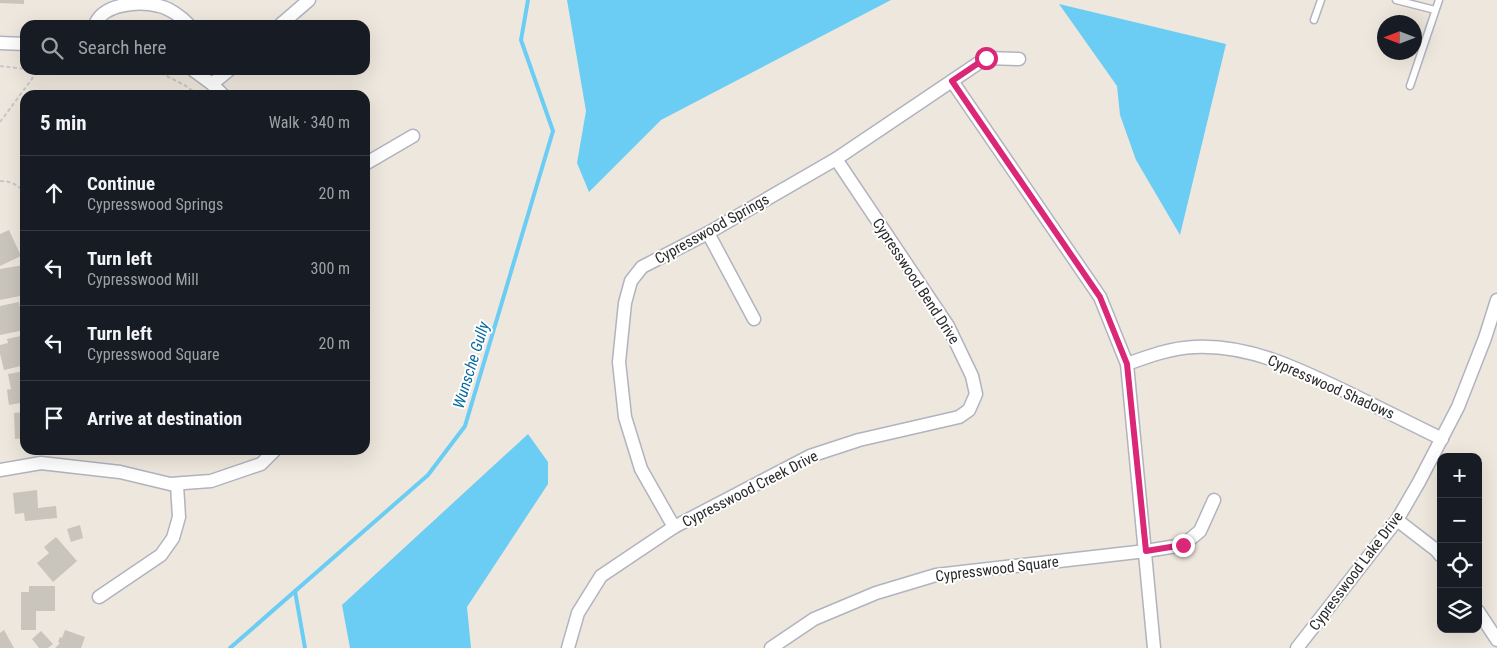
<!DOCTYPE html>
<html lang="en">
<head>
<meta charset="utf-8">
<style>
  :root { --surface:#171b24; --page:#20242c; --text:#f1f3f6; --muted:#9ea1a6; --line:#363941 }
  body { margin:0; font-family:"Roboto Condensed",sans-serif; background:var(--page); color:var(--text) }
  .controls { position:absolute; right:15px; bottom:15px; display:grid; overflow:hidden; border-radius:10px; box-shadow:0 5px 20px #0002 }
  .controls button { width:45px; height:45px; display:grid; place-items:center; padding:0; border:0; border-bottom:1px solid var(--line); background:var(--surface); color:var(--text); font:25px sans-serif }
  .compass { position:absolute; left:1377px; top:15px; width:45px; height:45px; border-radius:50%; background:var(--surface); box-shadow:0 5px 20px #0002; rotate:270deg }
  .stop { position:absolute; width:15px; height:15px; margin:-11px; border:4px solid #db2777; border-radius:50%; background:#fff }
  .stop.end { background:#db2777; border-color:#fff; box-shadow:0 1px 5px #0008 }
  .list { margin:0; padding:0; list-style:none }
  h2 { display:flex; justify-content:space-between; align-items:center; height:65px; margin:0; padding:0 20px; font-size:21px }
  h2 small { font-size:16px; font-weight:400; color:var(--muted) }
  .list li { display:grid; grid-template-columns:32px 1fr auto; gap:15px; align-items:center; box-sizing:border-box; height:75px; padding:0 20px; border-top:1px solid var(--line) }
  .list b { display:block; font-size:19px; white-space:nowrap }
  .list p { margin:0; font-size:16px; white-space:nowrap; color:var(--muted) }
  .list em { font-size:16px; font-style:normal; color:var(--muted) }
  .icon { flex:none; width:28px; height:28px; fill:none; stroke:currentColor; stroke-width:2; stroke-linecap:round; stroke-linejoin:round }
  .map { position:relative; flex:none; width:1497px; height:648px; overflow:hidden }
  .search { position:absolute; background:var(--surface); box-shadow:0 5px 20px #0002; left:20px; top:20px; width:350px; height:55px; display:flex; align-items:center; gap:12px; box-sizing:border-box; padding:0 18px; border-radius:15px; color:var(--muted); font-size:19px }
  .panel { position:absolute; background:var(--surface); box-shadow:0 5px 20px #0002; left:20px; top:90px; width:350px; height:365px; border-radius:15px }
  .map>svg:first-child { display:block }
  .water { fill:#6bcdf4 }
  .lines { fill:none; stroke-linecap:round; stroke-linejoin:round }
  .stream { stroke:#6bcdf4; stroke-width:4 }
  .building { fill:#c9c4bc }
  .service-casing { stroke:#b1b3bf; stroke-width:9 }
  .minor-casing { stroke:#b1b3bf; stroke-width:15 }
  .path { stroke:#c8c8c8; stroke-width:2; stroke-dasharray:4 2.5; stroke-linecap:butt }
  .service { stroke:#fff; stroke-width:6 }
  .minor { stroke:#fff; stroke-width:12 }
  .route { stroke:#db2777; stroke-width:6 }
  .labels { text-anchor:middle; dominant-baseline:central; stroke-width:4; stroke-linejoin:round; paint-order:stroke }
  .street-label { font-size:15px; fill:#2b2b2b; stroke:#fff }
  .water-label { font-size:16px; font-style:italic; fill:#086ba3; stroke:#fff }
</style>
</head>
<body>
<div class="map">
<svg width="1497" height="648" viewBox="0 0 1497 648">
  <rect width="100%" height="100%" fill="#eee7dd"/>
  <g class="water">
    <path d="M567 0H891L661 120 589 192 577 163 586 111Z"/>
    <path d="M1059 4 1226 44 1180 235 1136 160 1120 115 1117 86Z"/>
    <path d="M528 434 548 462V484L467 607 471 648H350L342 605Z"/>
  </g>
  <g class="lines">
    <g class="stream">
      <path d="M295 591 305 648"/>
      <path d="M230 648 428 475 465 426 553 131 521 40 528 0"/>
    </g>
  </g>
  <g class="building">
    <path d="M0 0H24V4L0 3Z"/>
    <path d="M9 230 21 256 0 266V234Z"/>
    <path d="M24 265 25 295 0 300V269Z"/>
    <path d="M19 302 24 330 0 335V306Z"/>
    <path d="M25 335V365L4 370 0 354V345L8 343 7 339Z"/>
    <path d="M25 371V402L9 405 7 390 11 389 8 374Z"/>
    <path d="M25 412V438L15 439 14 413Z"/>
    <path d="M37 490 38 508 56 506 57 518 25 521 24 513 15 514 13 493Z"/>
    <path d="M80 525 83 538 71 542 67 529Z"/>
    <path d="M56 537 77 561 53 582 37 563 49 553 44 547Z"/>
    <path d="M29 586H55V611H36V630H21V592H29Z"/>
    <path d="M4 630 14 648H0V633Z"/>
    <path d="M65 630 85 637 81 648H55L60 643 58 642 60 637 62 638Z"/>
    <path d="M41 631 53 644 48 648H39L32 639Z"/>
  </g>
  <g class="lines">
    <g class="service-casing">
      <g id="service">
        <path d="M1396 0 1435 10"/>
        <path d="M1314 20 1321 0"/>
        <path d="M1410 86 1439 0"/>
      </g>
    </g>
    <g class="minor-casing">
      <g id="minor">
        <path d="M95 25C103 3 140 1 159 6 169 8 182 17 189 25"/>
        <path d="M280 25 309 0"/>
        <path d="M0 43 25 44"/>
        <path d="M193 70 212 84 223 95"/>
        <path d="M952 81 1100 297 1127 364 1154 648"/>
        <path d="M212 84 229 70"/>
        <path d="M365 164 413 136"/>
        <path d="M708 233 754 319"/>
        <path d="M1127 364C1149 356 1171 348 1194 347 1251 344 1303 371 1353 395 1383 410 1412 424 1442 439"/>
        <path d="M0 470 41 463 120 472 170 484 211 481 261 464 275 450"/>
        <path d="M1397 520 1436 550 1441 556"/>
        <path d="M674 527 641 469 625 417 619 362 625 303 631 281 642 267 708 233 836 159 986 58 1019 59"/>
        <path d="M99 597 161 555 173 538 179 517 177 485"/>
        <path d="M1478 611 1497 640"/>
        <path d="M568 648 578 613 601 576 674 527 810 456 859 440 959 417 969 410 976 394 972 376 948 326 836 159"/>
        <path d="M771 648 814 619 876 593 936 575 1146 551 1183 545 1200 531 1214 500"/>
        <path d="M1297 648 1397 520 1419 482 1458 407 1485 338 1497 300"/>
      </g>
    </g>
    <g class="path">
      <path d="M0 66 25 69"/>
      <path d="M155 70 186 86 198 95"/>
      <path d="M0 122 32 79 35 70"/>
      <path d="M0 181C11 181 17 185 25 192"/>
    </g>
    <use href="#service" class="service"/>
    <use href="#minor" class="minor"/>
  </g>
  <g class="lines">
    <path class="route" d="M986 58 952 81 1100 297 1127 364 1146 551 1183 545"/>
  </g>
  <g class="labels">
    <g class="street-label">
      <text transform="translate(712 229) rotate(-29)">Cypresswood Springs</text>
      <text transform="translate(916 281) rotate(57)">Cypresswood Bend Drive</text>
      <text transform="translate(1331 387) rotate(24)">Cypresswood Shadows</text>
      <text transform="translate(750 489) rotate(-27)">Cypresswood Creek Drive</text>
      <text transform="translate(997 569) rotate(-7)">Cypresswood Square</text>
      <text transform="translate(1356 571) rotate(-53)">Cypresswood Lake Drive</text>
    </g>
    <g class="water-label">
      <text transform="translate(471 365) rotate(-73)">Wunsche Gully</text>
    </g>
  </g>
</svg>
<div class="controls">
<button>+</button>
<button>−</button>
<button><svg class="icon" aria-label="locate" viewBox="0 0 24 24"><circle cx="12" cy="12" r="6"/><path d="M12 2v4M12 18v4M2 12h4M18 12h4"/></svg></button>
<button><svg class="icon" aria-label="layers" viewBox="0 0 24 24"><path d="M12 4l9 5-9 5-9-5zM3 14l9 5 9-5"/></svg></button>
</div>
<svg class="compass" viewBox="-18 -18 36 36"><path d="M0-13l5 13h-10z" fill="#e53935"/><path d="M0 13l5-13h-10z" fill="#9ea1a6"/></svg>
<div class="stop" style="left:986px;top:58px"></div>
<div class="stop end" style="left:1183px;top:545px"></div>
<div class="search"><svg class="icon" aria-label="search" viewBox="0 0 24 24"><circle cx="10" cy="10" r="6"/><path d="M15 15l6 6"/></svg>Search here</div>
<section class="panel">
<h2>5 min<small>Walk · 340 m</small></h2>
<ul class="list">
<li><svg class="icon" aria-label="ahead" viewBox="0 0 24 24"><path d="M12 20V5M6 11l6-6 6 6"/></svg><div><b>Continue</b><p>Cypresswood Springs</p></div><em>20 m</em></li>
<li><svg class="icon" aria-label="left" viewBox="0 0 24 24"><path d="M17 20v-9H6M10 6l-5 5 5 5"/></svg><div><b>Turn left</b><p>Cypresswood Mill</p></div><em>300 m</em></li>
<li><svg class="icon" aria-label="left" viewBox="0 0 24 24"><path d="M17 20v-9H6M10 6l-5 5 5 5"/></svg><div><b>Turn left</b><p>Cypresswood Square</p></div><em>20 m</em></li>
<li><svg class="icon" aria-label="arrive" viewBox="0 0 24 24"><path d="M6 21V4h12l-3 4 3 4H6"/></svg><div><b>Arrive at destination</b></div></li>
</ul>
</section>
</div>
</body>
</html>
